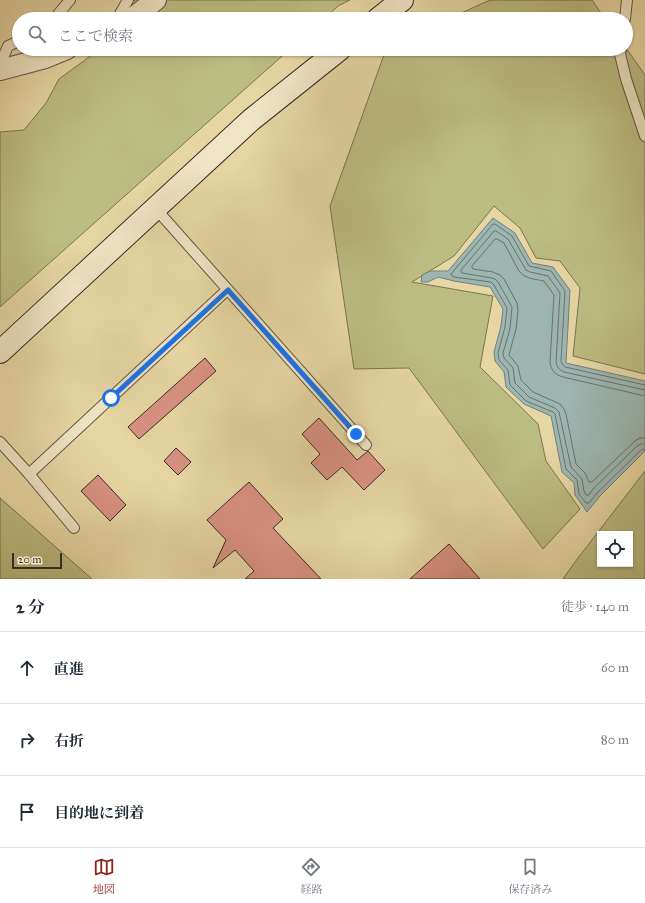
<!DOCTYPE html>
<html lang="ja">
<head>
<meta charset="utf-8">
<style>
  :root { --surface:#fff; --page:#f6f6f7; --text:#1f2937; --muted:#747a83; --line:#e0e1e3; --accent:#8f2418 }
  body { margin:0; font-family:"IM FELL Great Primer","Noto Serif JP",serif; background:var(--page); color:var(--text) }
  .controls { position:absolute; right:12px; bottom:12px; display:grid; overflow:hidden; border-radius:0px; box-shadow:0 1px 3px #0004 }
  .controls button { width:36px; height:36px; display:grid; place-items:center; padding:0; border:0; border-bottom:1px solid var(--line); background:var(--surface); color:var(--text); font:20px sans-serif }
  .scale { position:absolute; left:12px; bottom:10px; width:50px; box-sizing:border-box; padding-left:4px; border:2px solid #3b2e23; border-top:0; font-size:11px; line-height:14px; white-space:nowrap; color:#3b2e23; -webkit-text-stroke:3px #efe4c4; paint-order:stroke }
  .stop { position:absolute; width:12px; height:12px; margin:-9px; border:3px solid #1a73e8; border-radius:50%; background:#fff }
  .stop.end { background:#1a73e8; border-color:#fff; box-shadow:0 1px 4px #0008 }
  .list { margin:0; padding:0; list-style:none }
  h2 { display:flex; justify-content:space-between; align-items:center; height:52px; margin:0; padding:0 16px; font-size:17px }
  h2 small { font-size:13px; font-weight:400; color:var(--muted) }
  .list li { display:grid; grid-template-columns:26px 1fr auto; gap:12px; align-items:center; box-sizing:border-box; height:72px; padding:0 16px; border-top:1px solid var(--line) }
  .list b { display:block; font-size:15px; white-space:nowrap }
  .list em { font-size:13px; font-style:normal; color:var(--muted) }
  .icon { flex:none; width:22px; height:22px; fill:none; stroke:currentColor; stroke-width:2; stroke-linecap:round; stroke-linejoin:round }
  .map { position:relative; flex:none; width:645px; height:579px; overflow:hidden }
  .search { position:absolute; background:var(--surface); box-shadow:0 1px 3px #0004; left:12px; right:12px; top:12px; height:44px; display:flex; align-items:center; gap:10px; box-sizing:border-box; padding:0 14px; border-radius:22px; color:var(--muted); font-size:15px }
  .sheet { height:268px; background:var(--surface) }
  nav { display:flex; justify-content:space-around; align-items:center; box-sizing:border-box; height:56px; border-top:1px solid var(--line); background:var(--surface); font-size:11px; color:var(--muted) }
  nav a { display:grid; justify-items:center; gap:2px }
  nav .on { color:var(--accent) }
  .map>svg:first-child { display:block }
  .green { fill:#bbbc81; stroke:#7b7552; fill-rule:evenodd }
  .water { fill:#9cb6b2; stroke:#758079 }
  .lines { fill:none; stroke-linecap:round; stroke-linejoin:round }
  .shore { stroke:#6c726a; stroke-width:1 }
  .building { fill:#d89181; stroke:#3b2e23 }
  .lane-casing { stroke:#665843; stroke-width:12 }
  .street-casing { stroke:#665843; stroke-width:22 }
  .secondary-casing { stroke:#3b2e23; stroke-width:24 }
  .lane { stroke:#efe4c4; stroke-width:10 }
  .street { stroke:#efe4c4; stroke-width:20 }
  .secondary { stroke:#efe4c4; stroke-width:22 }
  .route { stroke:#1a73e8; stroke-width:5 }
</style>
</head>
<body>
<div class="map">
<svg width="645" height="579" viewBox="0 0 645 579">
  <rect width="100%" height="100%" fill="#e6d6a4"/>
  <filter id="stains"><feTurbulence type="fractalNoise" baseFrequency=".005" numOctaves="4"/><feColorMatrix values="0 0 0 0 .2 0 0 0 0 .09 0 0 0 0 .02 0 0 0 .5 -.17"/></filter>
  <radialGradient id="worn" r=".72"><stop offset=".6" stop-color="#630" stop-opacity="0"/><stop offset="1" stop-color="#630" stop-opacity=".3"/></radialGradient>
  <g class="green">
    <path d="M126 0H350L338 6 324 19H120Z"/>
    <path d="M490 0H592L605 19H448Z"/>
    <path d="M626 48 645 75V374L573 356 580 288 560 261 536 258 520 228 494 206 454 256 412 282 493 296 480 367 538 424 546 461 580 509 543 549 409 368 354 369 330 206 386 49Z"/>
    <path d="M100 49H290L0 307V132L24 130 46 103 59 79Z"/>
    <path d="M645 471V579H563L575 562ZM600 534H630V564H600Z"/>
    <path d="M0 498 92 579H0Z"/>
  </g>
  <path class="water" d="M493 218 515 233 532 263 553 267 570 290 566 363 645 381V449L644 452 600 496 587 512 575 495 574 483 562 472 551 416 524 404 506 387 504 372 495 361 494 352 501 326 503 309 490 287 454 281 438 277 428 282H421L422 275 430 271H448Z"/>
  <g class="lines">
    <g class="shore">
      <path d="M645 385 565 367 563 365 561 362 565 291 551 271 529 266 512 236 495 224H493L451 274 452 276 454 277 491 282 494 285 507 308 505 327 498 353 499 360 508 370 510 385 526 401 553 412 555 414 566 469 577 480 579 494 586 503H589L597 493 641 450 645 449"/>
      <path d="M645 390 564 372C559 370 557 367 556 362L560 293 548 276 530 272 526 270 508 239 496 231H494L461 270V272L462 273 492 278 495 279 498 282 512 307 510 329 503 353 504 358 513 368 515 383 529 397 555 408 559 412 571 467 582 479 584 491 586 495H589L593 489 637 446 641 444H645"/>
      <path d="M645 396 563 377C555 375 551 370 550 362L554 295 544 281C535 279 525 279 519 271L504 243 497 239H495L472 266V268L473 269 493 272 500 275 504 279 517 303 518 310 516 329 509 355 518 366 521 380 533 392 560 404 564 409 566 414 576 464 585 473 589 482H592L635 441 640 438H645"/>
    </g>
  </g>
  <g class="building">
    <path d="M205 358 216 371 139 439 128 427Z"/>
    <path d="M319 418 357 460 368 451 385 470 364 490 342 467 327 480 311 463 320 454 302 434Z"/>
    <path d="M176 448 191 462 178 475 164 461Z"/>
    <path d="M98 475 126 505 110 521 81 491Z"/>
    <path d="M249 482 283 519 273 528 321 579H245L254 571 235 550 213 568 226 540 207 520Z"/>
    <path d="M449 544 480 579H410Z"/>
  </g>
  <g class="lines">
    <g class="lane-casing">
      <g id="lane">
        <path d="M54 19 70 0"/>
        <path d="M117 19 128 0"/>
        <path d="M625 19 627 0"/>
        <path d="M621 49 620 54 626 79 645 136"/>
        <path d="M0 65 8 46 19 41"/>
        <path d="M156 209 366 445"/>
        <path d="M0 442 29 474 74 528"/>
        <path d="M29 474 227 290"/>
      </g>
    </g>
    <g class="street-casing">
      <g id="street">
        <path d="M131 19 156 0"/>
        <path d="M0 70 45 58 67 49"/>
      </g>
    </g>
    <g class="secondary-casing">
      <g id="secondary">
        <path d="M378 19 402 0"/>
        <path d="M0 352 251 120 340 49"/>
      </g>
    </g>
    <use href="#lane" class="lane"/>
    <use href="#street" class="street"/>
    <use href="#secondary" class="secondary"/>
  </g>
  <g class="lines">
    <path class="route" d="M111 398 228 290 356 434"/>
  </g>
  <rect width="100%" height="100%" filter="url(#stains)"/>
  <rect width="100%" height="100%" fill="url(#worn)"/>
</svg>
<div class="controls">
<button><svg class="icon" aria-label="locate" viewBox="0 0 24 24"><circle cx="12" cy="12" r="6"/><path d="M12 2v4M12 18v4M2 12h4M18 12h4"/></svg></button>
</div>
<div class="scale">20 m</div>
<div class="stop" style="left:111px;top:398px"></div>
<div class="stop end" style="left:356px;top:434px"></div>
<div class="search"><svg class="icon" aria-label="search" viewBox="0 0 24 24"><circle cx="10" cy="10" r="6"/><path d="M15 15l6 6"/></svg>ここで検索</div>
</div>
<section class="sheet">
<h2>2 分<small>徒歩 · 140 m</small></h2>
<ul class="list">
<li><svg class="icon" aria-label="ahead" viewBox="0 0 24 24"><path d="M12 20V5M6 11l6-6 6 6"/></svg><div><b>直進</b></div><em>60 m</em></li>
<li><svg class="icon" aria-label="right" viewBox="0 0 24 24"><path d="M7 20v-9h11M14 6l5 5-5 5"/></svg><div><b>右折</b></div><em>80 m</em></li>
<li><svg class="icon" aria-label="arrive" viewBox="0 0 24 24"><path d="M6 21V4h12l-3 4 3 4H6"/></svg><div><b>目的地に到着</b></div></li>
</ul>
</section>
<nav>
<a class="on"><svg class="icon" aria-label="map" viewBox="0 0 24 24"><path d="M3 6l6-2 6 2 6-2v14l-6 2-6-2-6 2zM9 4v14M15 6v14"/></svg>地図</a>
<a><svg class="icon" aria-label="directions" viewBox="0 0 24 24"><path d="M12 3l9 9-9 9-9-9zM9 14v-3h6M13 9l2 2-2 2"/></svg>経路</a>
<a><svg class="icon" aria-label="saved" viewBox="0 0 24 24"><path d="M7 4h10v16l-5-4-5 4z"/></svg>保存済み</a>
</nav>
</body>
</html>
